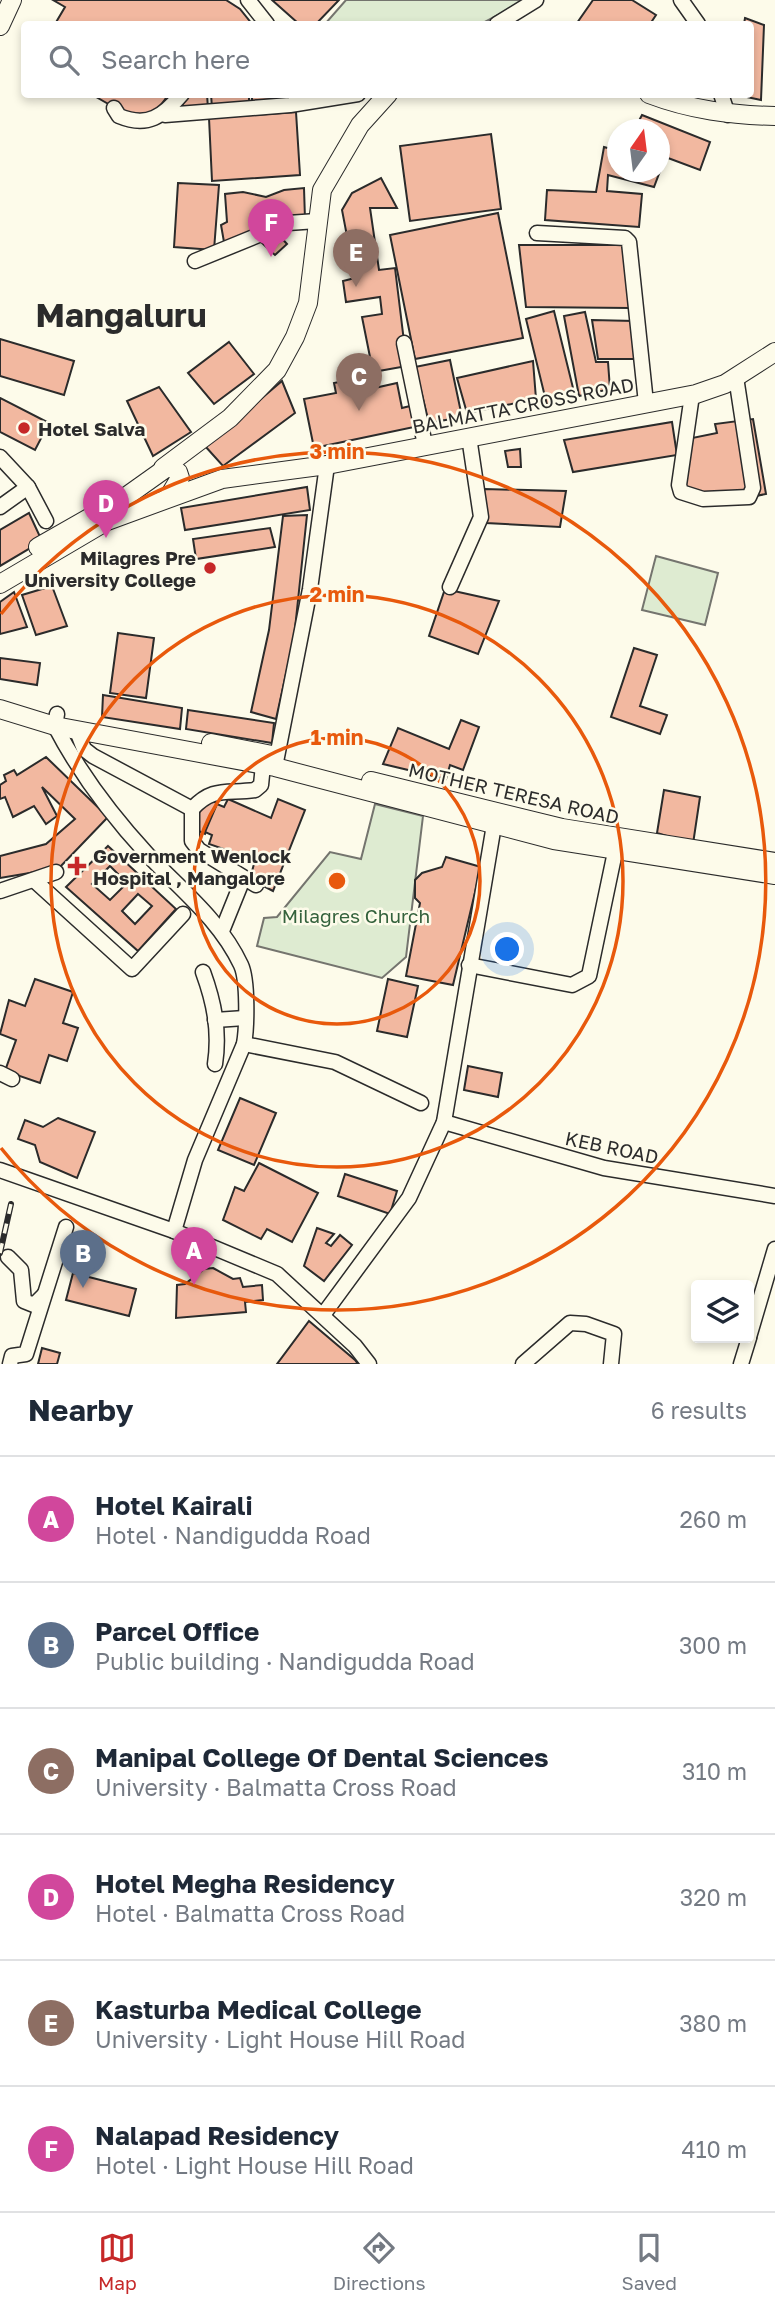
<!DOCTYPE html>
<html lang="en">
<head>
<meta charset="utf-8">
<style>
  :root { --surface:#fff; --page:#f6f6f7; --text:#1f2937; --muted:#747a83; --line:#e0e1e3; --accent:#c62828 }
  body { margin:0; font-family:"Golos Text",sans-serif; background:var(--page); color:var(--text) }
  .controls { position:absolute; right:21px; bottom:21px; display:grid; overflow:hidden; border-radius:7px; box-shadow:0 4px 10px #0003 }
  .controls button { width:63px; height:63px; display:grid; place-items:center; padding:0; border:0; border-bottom:2px solid var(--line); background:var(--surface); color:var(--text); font:35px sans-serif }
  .compass { position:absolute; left:607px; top:119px; width:63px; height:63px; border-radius:50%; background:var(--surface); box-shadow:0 4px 10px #0003; rotate:14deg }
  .you { position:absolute; left:508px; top:950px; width:24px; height:24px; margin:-18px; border:5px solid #fff; border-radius:50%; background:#1a73e8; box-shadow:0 0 0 10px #1a73e833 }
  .badge { display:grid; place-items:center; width:46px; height:46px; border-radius:50%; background:var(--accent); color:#fff; font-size:23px; font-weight:700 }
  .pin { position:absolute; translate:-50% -58px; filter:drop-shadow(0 2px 4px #0008) }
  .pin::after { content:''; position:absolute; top:37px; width:24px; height:21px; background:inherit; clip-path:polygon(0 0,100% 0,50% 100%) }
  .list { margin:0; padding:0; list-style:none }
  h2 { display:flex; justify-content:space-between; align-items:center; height:91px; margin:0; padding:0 28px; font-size:30px }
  h2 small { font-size:23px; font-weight:400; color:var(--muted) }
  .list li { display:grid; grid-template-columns:46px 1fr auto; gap:21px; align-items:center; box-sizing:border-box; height:126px; padding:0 28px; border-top:2px solid var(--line) }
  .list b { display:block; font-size:26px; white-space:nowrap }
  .list p { margin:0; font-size:23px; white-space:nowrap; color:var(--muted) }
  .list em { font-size:23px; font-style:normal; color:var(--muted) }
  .icon { flex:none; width:38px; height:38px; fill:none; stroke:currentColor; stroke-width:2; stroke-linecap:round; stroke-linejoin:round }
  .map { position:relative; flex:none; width:775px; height:1364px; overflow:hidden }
  .search { position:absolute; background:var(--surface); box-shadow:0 4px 10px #0003; left:21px; right:21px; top:21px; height:77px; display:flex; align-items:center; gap:18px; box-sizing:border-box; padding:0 24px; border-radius:7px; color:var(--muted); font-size:26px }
  .sheet { height:847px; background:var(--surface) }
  nav { display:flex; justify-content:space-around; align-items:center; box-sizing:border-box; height:98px; border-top:2px solid var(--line); background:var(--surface); font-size:19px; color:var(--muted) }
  nav a { display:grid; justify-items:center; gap:4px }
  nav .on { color:var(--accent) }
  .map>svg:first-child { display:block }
  .green { fill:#deebd1; stroke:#74746e; stroke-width:2 }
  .building { fill:#f2b8a0; stroke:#2b2b2b; stroke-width:2; fill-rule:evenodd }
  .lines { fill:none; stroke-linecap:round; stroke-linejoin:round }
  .minor-casing { stroke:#2b2b2b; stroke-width:17 }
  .major-casing { stroke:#2b2b2b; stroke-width:20 }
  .minor { stroke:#fdfbea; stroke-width:14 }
  .major { stroke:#fdfbea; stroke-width:18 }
  .rail-casing { stroke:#2b2b2b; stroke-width:6 }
  .rail { stroke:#fdfbea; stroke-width:3.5; stroke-dasharray:10; stroke-linecap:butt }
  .ring { fill:none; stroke:#e8590c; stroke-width:3.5 }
  .poi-dot { fill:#c62828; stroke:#fdfbea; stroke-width:2.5 }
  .labels { text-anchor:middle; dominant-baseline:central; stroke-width:5; stroke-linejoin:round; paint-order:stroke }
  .street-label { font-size:19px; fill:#2b2b2b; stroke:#fdfbea }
  .poi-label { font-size:19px; font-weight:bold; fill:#2b2b2b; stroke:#fdfbea; text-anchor:start }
  .park-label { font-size:19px; fill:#34623c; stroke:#fdfbea }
  .town-label { font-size:33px; font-weight:bold; fill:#2b2b2b; stroke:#fdfbea }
  .centre { fill:#e8590c; stroke:#fdfbea; stroke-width:3.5 }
  .ring-label { font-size:21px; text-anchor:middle; font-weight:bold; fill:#e8590c; stroke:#fdfbea; stroke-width:5; stroke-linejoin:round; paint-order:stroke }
</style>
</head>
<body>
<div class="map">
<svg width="775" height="1364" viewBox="0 0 775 1364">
  <rect width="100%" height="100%" fill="#fdfbea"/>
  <g class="green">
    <path d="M346 0H526L481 24H325Z"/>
    <path d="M656 556 718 573 705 625 642 610Z"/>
    <path d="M375 804 423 816 406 957 382 978 257 946 264 918 277 917 330 852 361 859Z"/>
  </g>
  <g class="building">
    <path d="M53 0H226L240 9 252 24H55L65 7Z"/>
    <path d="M272 0H339L316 24H299Z"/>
    <path d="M593 0H632L656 15 650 24H580L577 23Z"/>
    <path d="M745 18 764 25 761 100 737 95 750 94V24H744Z"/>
    <path d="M91 94H169L154 114 138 121Z"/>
    <path d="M207 94 208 109 183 111 182 95Z"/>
    <path d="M211 94H249V105L212 108Z"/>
    <path d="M252 94H274L275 99 252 101Z"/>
    <path d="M296 112 300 175 212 181 209 118Z"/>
    <path d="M642 115 710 142 700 170 660 155V130H634Z"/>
    <path d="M491 134 501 209 410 221 400 146Z"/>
    <path d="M604 147 618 151V172H660V162L663 163 654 187 608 175 607 191 642 194 639 227 545 220 547 190 596 192Z"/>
    <path d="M381 178 397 208H370L379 270 395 268 407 366 373 372 362 317 382 314 380 297 346 302 343 281 355 278 342 210 352 193Z"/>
    <path d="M178 183 219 185 214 250 174 247Z"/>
    <path d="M304 188 305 219 224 242 221 225 227 222 225 194 243 192 266 197 284 190Z"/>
    <path d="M498 213 523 338 415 359 390 235Z"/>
    <path d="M277 233 287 244 275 255 262 243Z"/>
    <path d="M519 245H626L630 308 526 307Z"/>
    <path d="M554 311 575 396 547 405 526 319Z"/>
    <path d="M585 312 596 362H608L610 389 579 396 564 316Z"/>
    <path d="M592 320 634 321 637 359H598Z"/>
    <path d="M0 339 74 361 64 395 0 376Z"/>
    <path d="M229 342 254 374 214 404 188 373Z"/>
    <path d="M450 360 462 417 429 423 415 367Z"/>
    <path d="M533 361 536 399 467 413 457 378Z"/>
    <path d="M349 380 352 393 397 383 402 408 410 406 414 427 314 448 304 399 336 393 334 383Z"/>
    <path d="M282 381 295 413 223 466 205 446Z"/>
    <path d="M159 387 191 432 153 456 127 401Z"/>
    <path d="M0 398 49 423 35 450 0 432Z"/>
    <path d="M753 419 766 494 715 504 682 485 692 438 717 433 715 424Z"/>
    <path d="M672 422 677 455 573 472 564 440Z"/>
    <path d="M520 449 521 467H508L505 451Z"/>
    <path d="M307 487 310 510 185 530 181 508Z"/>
    <path d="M484 489 566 491 560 527 486 523Z"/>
    <path d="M29 513 42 541 0 566V530Z"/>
    <path d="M307 515 294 638 276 719 251 712 269 630 283 516Z"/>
    <path d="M270 528 275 547 196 559 193 539Z"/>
    <path d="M52 586 67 626 36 635 22 595Z"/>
    <path d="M445 589 499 601 478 654 429 636Z"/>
    <path d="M14 592 27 627 0 634V602Z"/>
    <path d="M118 633 154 638 146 698 110 693Z"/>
    <path d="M634 648 657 655 640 706 667 715 660 734 611 717Z"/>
    <path d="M0 658 40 663 37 685 0 679Z"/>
    <path d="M103 695 182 708 180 729 102 717Z"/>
    <path d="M188 710 274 723 272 743 186 729Z"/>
    <path d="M461 720 479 727 463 770 450 765 446 779 383 764 398 728 449 749Z"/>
    <path d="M46 757 108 817 59 868 0 878V856L46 844 75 819 42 787 57 816 46 824 34 806 13 817 5 797 0 799V785L6 781 4 775 14 770 17 775Z"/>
    <path d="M664 790 700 797 693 844 657 833Z"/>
    <path d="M205 798 217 803 205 834 192 828Z"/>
    <path d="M228 799 271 818 278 799 305 810 273 891 250 879 255 860 209 844 212 835 205 832 217 804 224 807Z"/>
    <path d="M108 846 176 909 138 951 66 887ZM110 866 127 883 110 900 92 884ZM138 894 152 906 135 924 122 911Z"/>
    <path d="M446 857 481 867 453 985 406 976 420 903 415 898V880L422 873 442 867Z"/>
    <path d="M35 979 73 992 63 1023 78 1028 67 1061 49 1055 40 1083 5 1071 16 1040 0 1034 9 1000 25 1006Z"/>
    <path d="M388 979 418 986 407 1037 377 1031Z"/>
    <path d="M468 1066 502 1073 498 1097 464 1090Z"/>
    <path d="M240 1098 276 1113 254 1165 218 1150Z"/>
    <path d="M58 1118 95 1132 77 1178 40 1162 35 1145 18 1139 25 1120 43 1127Z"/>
    <path d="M259 1163 318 1193 292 1242 267 1229 261 1239 223 1220 235 1187 244 1191Z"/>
    <path d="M345 1174 397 1191 390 1214 338 1196Z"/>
    <path d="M317 1228 334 1234 326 1243 331 1246 340 1235 352 1245 324 1281 304 1266Z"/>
    <path d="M213 1268 233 1279 240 1278 243 1287 262 1285 263 1300 245 1302 246 1312 176 1318 177 1285 185 1284 204 1269Z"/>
    <path d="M73 1273 136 1289 129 1316 66 1300Z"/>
    <path d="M309 1321 355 1360 358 1364H277Z"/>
    <path d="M42 1348 60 1353 57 1364H38Z"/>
  </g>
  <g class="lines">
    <g class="minor-casing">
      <g id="minor">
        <path d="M248 0 267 24"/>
        <path d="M681 0 698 24"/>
        <path d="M497 24 536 0"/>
        <path d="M721 94 728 115"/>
        <path d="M114 108 119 116C148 128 163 116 182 94"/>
        <path d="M165 115 290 105 358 94"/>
        <path d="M537 233 625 238 629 242 646 403"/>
        <path d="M195 261 288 223 317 221"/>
        <path d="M404 343 425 445"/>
        <path d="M692 395 679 485 681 492 703 499 749 497 753 488 736 377"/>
        <path d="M0 457 28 487 0 507"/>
        <path d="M28 487 46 521"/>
        <path d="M450 587 481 517 469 437"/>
        <path d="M57 714 55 726C80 774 112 816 148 855 181 890 220 920 241 965 248 980 247 1027 244 1044L195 1160 174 1231"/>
        <path d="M77 731 84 749 93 756 192 809C213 786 227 794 255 790L261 785 263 765"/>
        <path d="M275 767 310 589 327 465"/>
        <path d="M192 809V841L199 850 256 885"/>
        <path d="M35 881 132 969 183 914"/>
        <path d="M0 891 56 872"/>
        <path d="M222 931 243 879"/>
        <path d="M469 965 572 985 589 976 615 852"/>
        <path d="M203 972C214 1002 220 1031 215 1064"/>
        <path d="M215 1020 245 1018"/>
        <path d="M244 1044 335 1062 421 1103"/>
        <path d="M0 1073 12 1079"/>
        <path d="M444 1122 604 1168 775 1196"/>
        <path d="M0 1170 174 1231 277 1274 355 1346 369 1364"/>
        <path d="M8 1257 21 1270 24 1301 34 1305 44 1295"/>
        <path d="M323 1315 409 1198 444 1122 494 825"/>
        <path d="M749 1337 775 1249"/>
        <path d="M10 1364 12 1356 26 1354 66 1227"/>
        <path d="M523 1364 570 1323 586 1324 614 1334 611 1364"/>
        <path d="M741 1364 749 1338"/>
      </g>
    </g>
    <g class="major-casing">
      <g id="major">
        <path d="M0 26 12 0"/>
        <path d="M649 94C691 110 731 115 775 116"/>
        <path d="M163 468 230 418 277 370 295 337 308 303 322 190 360 125 388 94"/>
        <path d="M38 547 124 498 169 466 178 472 180 478 168 498"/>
        <path d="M0 584 107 521 222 479 327 465 696 394 725 384 775 352"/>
        <path d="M0 709 55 726 275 767 554 840 775 875"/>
        <path d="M211 743 272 755"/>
        <path d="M371 781 562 828 775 862"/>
      </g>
    </g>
    <use href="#minor" class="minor"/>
    <use href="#major" class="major"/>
    <g class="rail-casing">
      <path id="rail" d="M0 1253 11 1204"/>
    </g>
    <use href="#rail" class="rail"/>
  </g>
  <g class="ring">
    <circle cx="337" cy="881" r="143"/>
    <circle cx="337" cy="881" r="286"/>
    <path d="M1 614A429 429 0 1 1 1 1148"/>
  </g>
  <g class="poi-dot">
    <circle cx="24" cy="428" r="7"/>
    <circle cx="210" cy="568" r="7"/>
    <path d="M73.5 855.5h7v7h7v7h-7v7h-7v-7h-7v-7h7z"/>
  </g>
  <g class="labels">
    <g class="street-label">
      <text transform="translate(523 405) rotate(-11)">BALMATTA CROSS ROAD</text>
      <text transform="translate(514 793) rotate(13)">MOTHER TERESA ROAD</text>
      <text transform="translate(612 1147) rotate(12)">KEB ROAD</text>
    </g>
    <g class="poi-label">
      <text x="38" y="428">Hotel Salva</text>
      <text x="196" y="557" text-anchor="end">Milagres Pre<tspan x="196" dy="22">University College</tspan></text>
      <text x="93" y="855">Government Wenlock<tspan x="93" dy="22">Hospital , Mangalore</tspan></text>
    </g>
    <g class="park-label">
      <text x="356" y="915">Milagres Church</text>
    </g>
    <g class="town-label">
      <text x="121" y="314">Mangaluru</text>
    </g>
  </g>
  <circle cx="337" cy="881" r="10" class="centre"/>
  <g class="ring-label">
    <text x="337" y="459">3 min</text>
    <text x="337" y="602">2 min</text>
    <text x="337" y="745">1 min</text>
  </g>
</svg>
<div class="controls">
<button><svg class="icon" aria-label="layers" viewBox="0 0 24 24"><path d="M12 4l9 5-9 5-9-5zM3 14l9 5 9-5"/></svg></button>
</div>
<svg class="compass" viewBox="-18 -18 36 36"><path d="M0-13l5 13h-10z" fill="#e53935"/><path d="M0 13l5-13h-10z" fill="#747a83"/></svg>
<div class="you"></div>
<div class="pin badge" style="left:194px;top:1285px;background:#d1479c">A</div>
<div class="pin badge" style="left:83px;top:1288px;background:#5c6f8a">B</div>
<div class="pin badge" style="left:359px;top:411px;background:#8d6e63">C</div>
<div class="pin badge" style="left:106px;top:538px;background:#d1479c">D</div>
<div class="pin badge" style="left:356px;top:287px;background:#8d6e63">E</div>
<div class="pin badge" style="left:271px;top:257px;background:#d1479c">F</div>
<div class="search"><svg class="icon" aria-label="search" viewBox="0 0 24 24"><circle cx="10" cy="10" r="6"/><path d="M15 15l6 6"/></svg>Search here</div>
</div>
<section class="sheet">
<h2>Nearby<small>6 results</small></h2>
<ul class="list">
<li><span class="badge" style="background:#d1479c">A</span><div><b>Hotel Kairali</b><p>Hotel · Nandigudda Road</p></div><em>260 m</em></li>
<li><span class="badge" style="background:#5c6f8a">B</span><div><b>Parcel Office</b><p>Public building · Nandigudda Road</p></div><em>300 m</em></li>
<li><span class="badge" style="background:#8d6e63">C</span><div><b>Manipal College Of Dental Sciences</b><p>University · Balmatta Cross Road</p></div><em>310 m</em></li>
<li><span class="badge" style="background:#d1479c">D</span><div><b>Hotel Megha Residency</b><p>Hotel · Balmatta Cross Road</p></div><em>320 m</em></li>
<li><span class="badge" style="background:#8d6e63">E</span><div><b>Kasturba Medical College</b><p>University · Light House Hill Road</p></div><em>380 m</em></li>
<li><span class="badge" style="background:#d1479c">F</span><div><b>Nalapad Residency</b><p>Hotel · Light House Hill Road</p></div><em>410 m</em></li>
</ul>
</section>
<nav>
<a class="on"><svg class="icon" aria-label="map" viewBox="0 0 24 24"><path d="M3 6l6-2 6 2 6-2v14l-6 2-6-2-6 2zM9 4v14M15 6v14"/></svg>Map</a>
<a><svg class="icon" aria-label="directions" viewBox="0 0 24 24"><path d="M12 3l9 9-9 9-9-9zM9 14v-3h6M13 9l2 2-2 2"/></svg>Directions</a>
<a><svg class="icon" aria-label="saved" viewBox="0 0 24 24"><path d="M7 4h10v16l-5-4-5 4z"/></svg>Saved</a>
</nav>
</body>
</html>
